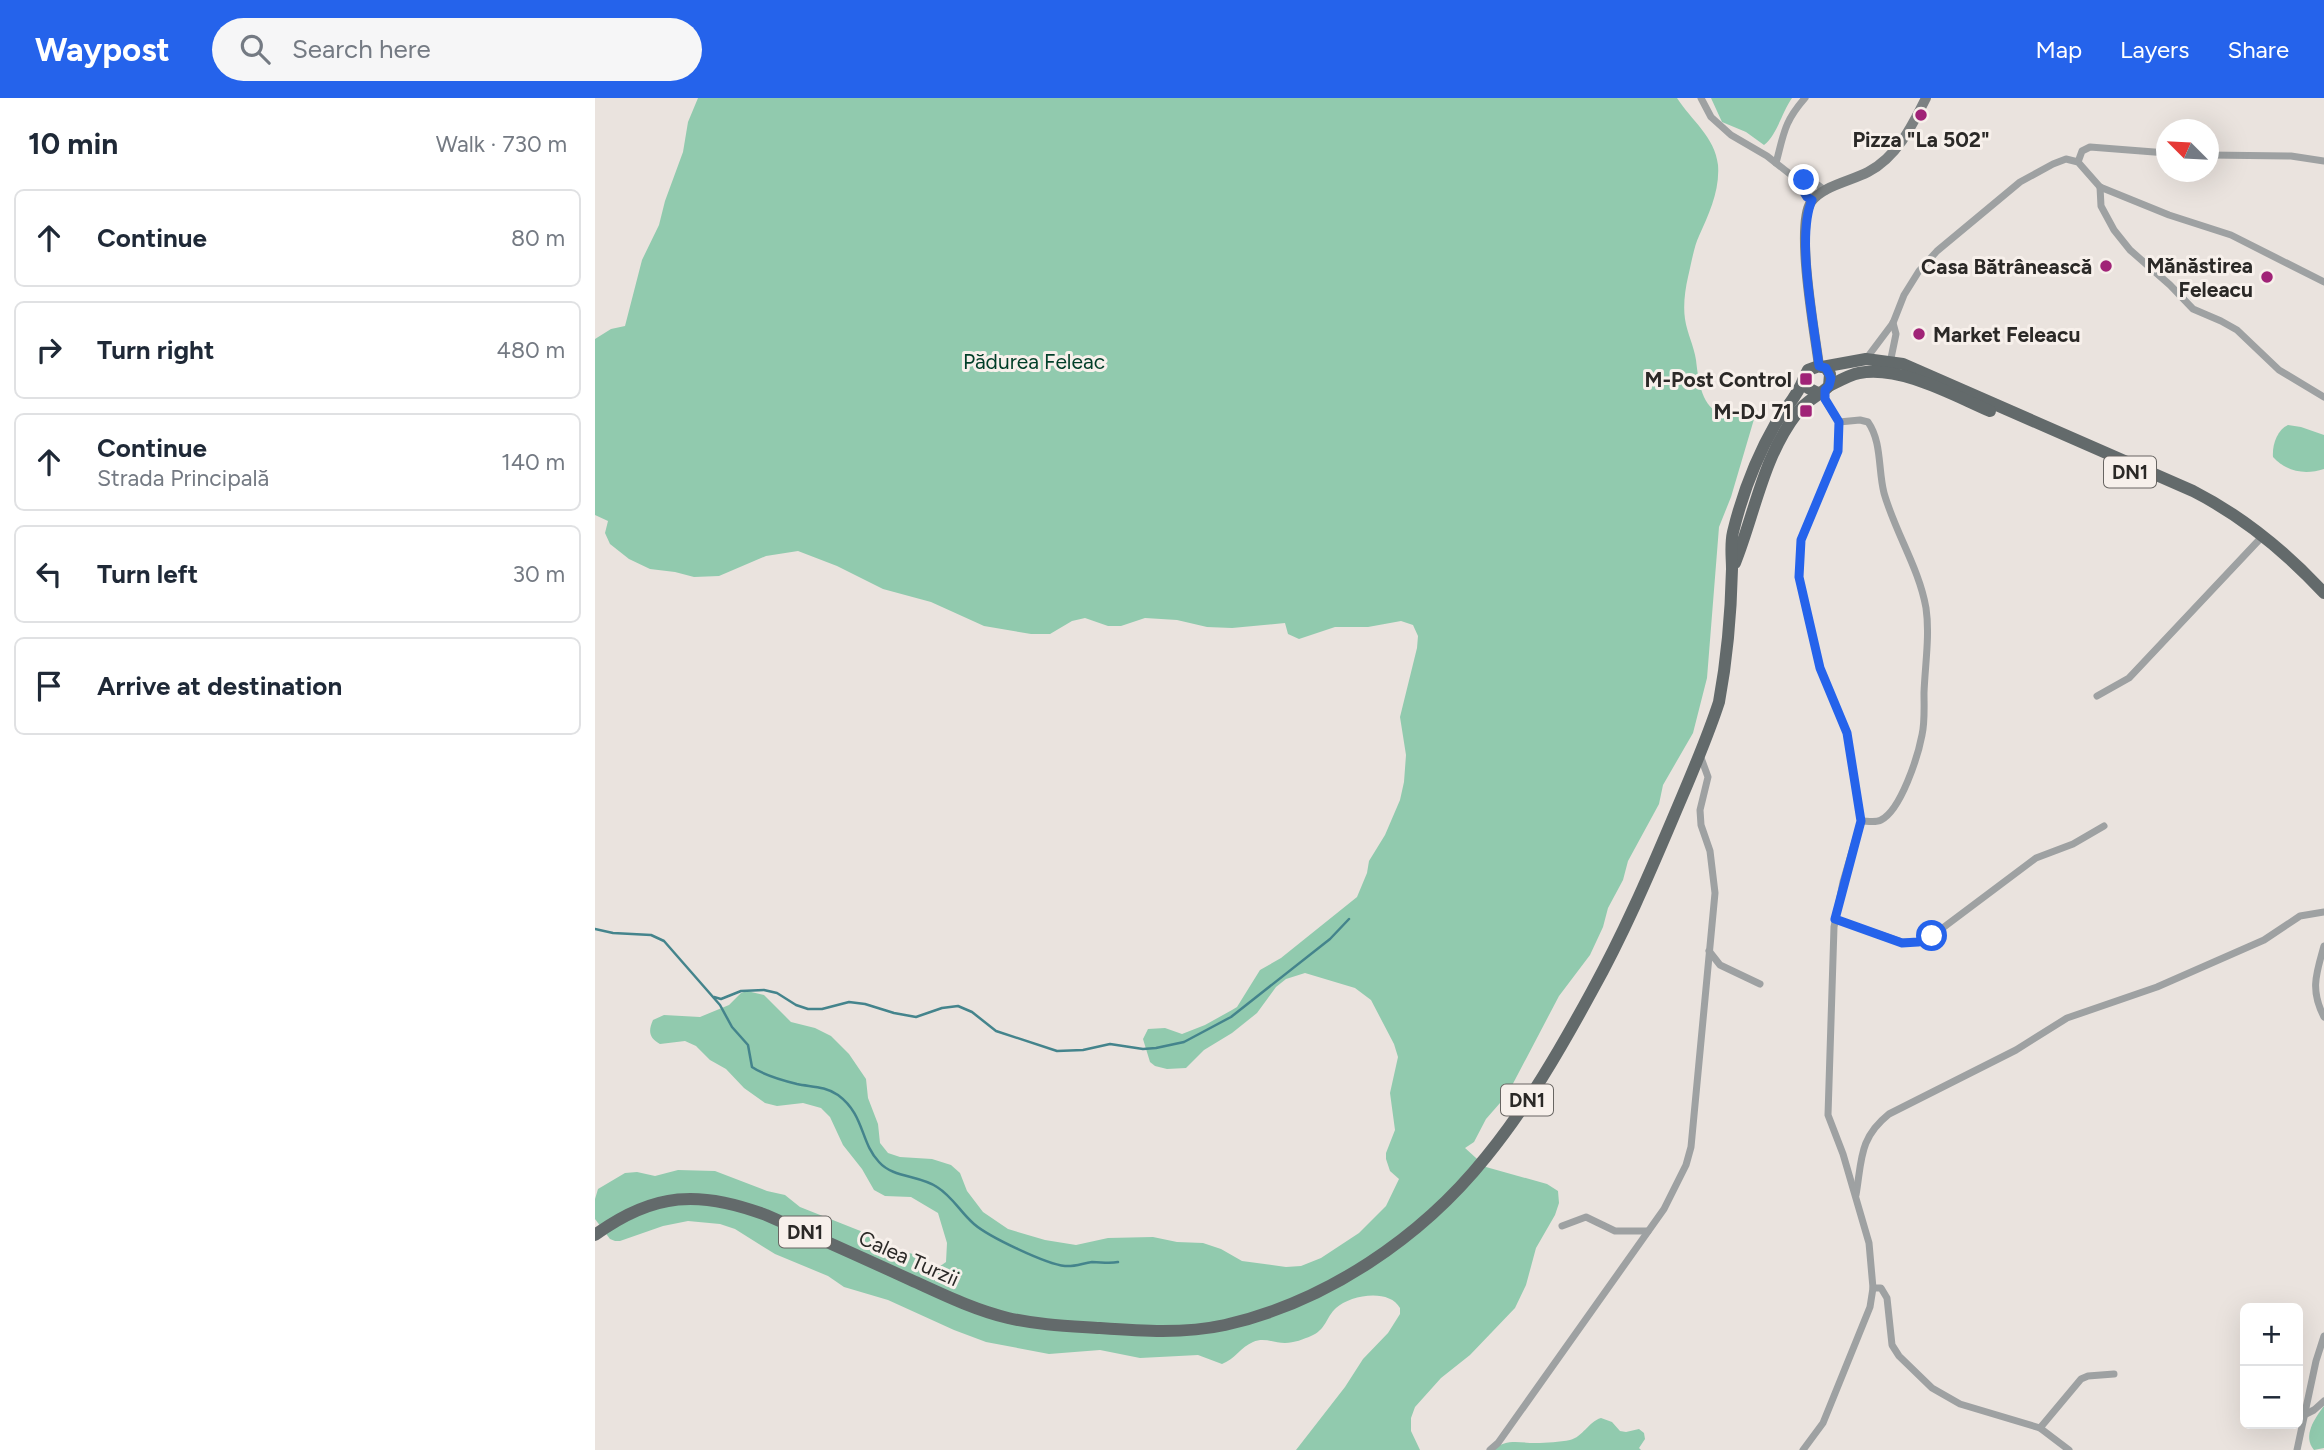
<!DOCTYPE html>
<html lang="en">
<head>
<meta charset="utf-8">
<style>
  :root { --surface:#fff; --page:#f6f6f7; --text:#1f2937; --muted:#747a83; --line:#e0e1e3; --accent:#2563eb }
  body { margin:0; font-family:Figtree,sans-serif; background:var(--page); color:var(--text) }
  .controls { position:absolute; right:21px; bottom:21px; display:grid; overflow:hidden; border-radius:10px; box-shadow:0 7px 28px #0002 }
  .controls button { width:63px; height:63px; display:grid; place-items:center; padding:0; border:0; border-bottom:2px solid var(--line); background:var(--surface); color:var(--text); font:35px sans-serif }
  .compass { position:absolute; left:1561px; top:21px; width:63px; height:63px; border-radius:50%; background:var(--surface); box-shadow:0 7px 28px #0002; rotate:294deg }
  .stop { position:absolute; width:21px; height:21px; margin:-16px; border:5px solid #2563eb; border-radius:50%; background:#fff }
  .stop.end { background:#2563eb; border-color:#fff; box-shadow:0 2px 7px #0008 }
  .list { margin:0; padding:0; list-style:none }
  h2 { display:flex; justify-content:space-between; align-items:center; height:91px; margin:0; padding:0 28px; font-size:30px }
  h2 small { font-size:23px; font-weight:400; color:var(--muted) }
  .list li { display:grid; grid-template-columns:46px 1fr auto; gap:21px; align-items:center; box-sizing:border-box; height:98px; margin:0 14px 14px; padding:0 14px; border:2px solid var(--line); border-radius:10px }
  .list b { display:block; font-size:26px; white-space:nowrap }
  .list p { margin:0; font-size:23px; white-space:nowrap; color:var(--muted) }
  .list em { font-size:23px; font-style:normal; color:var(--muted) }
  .icon { flex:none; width:38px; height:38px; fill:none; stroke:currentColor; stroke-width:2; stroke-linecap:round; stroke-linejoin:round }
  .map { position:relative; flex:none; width:1729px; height:1352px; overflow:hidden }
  header { display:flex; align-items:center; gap:42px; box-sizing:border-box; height:98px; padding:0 35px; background:var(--accent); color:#fff }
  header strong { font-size:33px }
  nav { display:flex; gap:38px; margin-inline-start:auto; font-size:24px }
  .search { width:490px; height:63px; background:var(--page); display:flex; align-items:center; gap:18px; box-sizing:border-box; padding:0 24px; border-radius:38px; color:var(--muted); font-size:26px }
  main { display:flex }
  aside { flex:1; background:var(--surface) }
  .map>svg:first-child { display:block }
  .green { fill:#91caae }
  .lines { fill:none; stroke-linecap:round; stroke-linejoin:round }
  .stream { stroke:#44848c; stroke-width:2.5 }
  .street { stroke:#9ea1a2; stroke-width:7 }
  .secondary { stroke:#7c8182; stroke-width:10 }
  .primary { stroke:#636a6b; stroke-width:12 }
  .route { stroke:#2563eb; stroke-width:9 }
  .poi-dot { fill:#a02377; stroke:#f7f0eb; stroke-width:2.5 }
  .labels { text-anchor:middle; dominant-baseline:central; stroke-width:6; stroke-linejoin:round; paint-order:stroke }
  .shield { fill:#f7f0eb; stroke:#686562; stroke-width:2 }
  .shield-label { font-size:19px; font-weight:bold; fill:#2b2927 }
  .poi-label { font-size:21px; font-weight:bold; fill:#2b2927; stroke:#f7f0eb; text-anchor:end }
  .park-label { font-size:21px; fill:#003e28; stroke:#f7f0eb }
  .street-label { font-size:21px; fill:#2b2927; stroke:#f7f0eb }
</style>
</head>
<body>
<header>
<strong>Waypost</strong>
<div class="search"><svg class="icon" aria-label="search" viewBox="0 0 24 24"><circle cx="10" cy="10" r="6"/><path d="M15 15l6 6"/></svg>Search here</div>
<nav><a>Map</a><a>Layers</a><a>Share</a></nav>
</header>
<main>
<aside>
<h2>10 min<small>Walk · 730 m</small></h2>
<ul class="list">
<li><svg class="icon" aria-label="ahead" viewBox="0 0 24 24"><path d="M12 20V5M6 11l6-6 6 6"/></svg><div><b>Continue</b></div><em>80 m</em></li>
<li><svg class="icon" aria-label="right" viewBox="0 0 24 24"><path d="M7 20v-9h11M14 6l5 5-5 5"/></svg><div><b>Turn right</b></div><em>480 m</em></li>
<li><svg class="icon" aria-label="ahead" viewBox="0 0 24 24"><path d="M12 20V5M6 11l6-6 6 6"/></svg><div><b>Continue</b><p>Strada Principală</p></div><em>140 m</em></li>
<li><svg class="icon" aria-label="left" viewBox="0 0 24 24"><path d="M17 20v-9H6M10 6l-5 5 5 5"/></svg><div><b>Turn left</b></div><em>30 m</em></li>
<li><svg class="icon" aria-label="arrive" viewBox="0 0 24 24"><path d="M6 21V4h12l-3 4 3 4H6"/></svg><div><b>Arrive at destination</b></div></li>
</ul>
</aside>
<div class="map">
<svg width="1729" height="1352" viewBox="0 0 1729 1352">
  <rect width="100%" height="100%" fill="#eae3de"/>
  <g class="green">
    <path d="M103 0H1082C1096 22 1120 39 1123 67 1125 92 1114 116 1104 138 1099 148 1096 167 1093 179 1090 192 1088 208 1090 221 1092 235 1099 248 1101 262 1103 279 1106 307 1123 314 1137 320 1145 305 1158 306L1162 311 1136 399 1124 429 1112 580 1098 635 1068 687 1064 706 1033 763 1028 782 1013 810 1008 829 995 857 964 898 912 997 891 1021 879 1044 870 1050 891 1069 952 1086 963 1093 964 1105 960 1117 941 1150 931 1187 920 1210 875 1257 846 1280 820 1309 816 1320V1333L825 1352H701L750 1289 768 1261 793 1235 805 1216V1210C794 1190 755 1197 741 1210 731 1219 731 1232 716 1238 709 1241 699 1245 690 1245 679 1245 669 1239 658 1244 646 1249 640 1261 627 1266L603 1257 545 1260 505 1252 454 1256 391 1244 359 1232 293 1202 249 1189 233 1178 180 1156 140 1131 125 1126 93 1123 68 1128 25 1143H20L15 1141 0 1121V1101L3 1091 30 1075 42 1074 60 1078 83 1072 120 1073 172 1093 190 1097 205 1109 268 1134 288 1148 318 1156 341 1171 351 1164 352 1145 343 1115 316 1099 290 1098 279 1092 267 1071 248 1047 235 1019 226 1010 208 1005 182 1008 170 1005 149 990 131 971 115 962 101 948 90 943 65 946C54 940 53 933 58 922L69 917 105 919 134 907 146 895 152 893 169 897 196 924 220 930 236 938 254 956 271 981 273 1000 283 1026 285 1045 293 1055 305 1059 337 1061 356 1067 365 1075 372 1093 388 1114 413 1131 450 1142 481 1147 513 1140 558 1139 582 1144 608 1145 626 1151 647 1163 691 1169 706 1168 726 1160 764 1135 791 1108 804 1081 795 1073 791 1061V1055L800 1032 795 995 803 959 799 946 776 902 760 890 710 875 691 881 681 889 662 915 637 935 609 952 591 970 572 971 560 968 555 964 548 941 553 931 570 930 587 936 610 927 637 912 642 909 665 872 686 860 762 799 772 775 774 763 790 737 805 702 809 684 811 657 805 619 822 550 823 538 818 527 806 523 773 529H740L704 541 693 536 690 525 637 530 612 529 582 522 550 520 526 528H513L490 520 477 523 455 536H436L389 528 336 504 288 491 242 468 203 453 171 458 124 478 99 479 80 474 55 471 34 461 15 446 10 435 13 423 0 417V241L16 231 30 228 47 162 64 127 70 103 88 54 93 24Z"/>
    <path d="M1116 0H1197C1187 14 1182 37 1169 47L1151 34 1127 24Z"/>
    <path d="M1693 327 1706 329 1729 337V371C1710 377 1692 374 1678 359 1677 347 1682 332 1693 327Z"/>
    <path d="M1729 1308V1350L1719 1352C1707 1338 1720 1320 1729 1308Z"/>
    <path d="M1006 1320 1017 1324 1025 1333 1031 1334 1044 1331 1049 1335 1050 1341 1044 1350 1046 1352H898C912 1340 924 1345 941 1345 951 1345 965 1344 975 1342 988 1339 993 1324 1006 1320Z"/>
  </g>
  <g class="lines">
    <g class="stream">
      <path d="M0 831 18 835 56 837 69 843 125 907 137 929 153 947 157 969C167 976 190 983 202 986 216 989 230 988 243 997 270 1017 265 1044 284 1064 298 1080 324 1077 342 1089 358 1099 365 1114 379 1126 394 1139 451 1166 470 1168 480 1169 488 1165 497 1164 506 1164 514 1166 523 1164"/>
      <path d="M119 899 126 901 146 893 169 892 182 895 201 907 213 911H227L254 904 270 906 299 915 321 919 347 910 363 908 377 914 401 933 462 953 488 952 515 946 548 951 561 950 589 944 636 919 735 841 754 821"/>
    </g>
    <g class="street">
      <path d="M1106 0 1116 19 1136 37 1172 58 1200 80 1212 99 1217 102"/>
      <path d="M1614 57 1696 58 1729 63"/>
      <path d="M1483 64 1487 53 1495 49 1572 55"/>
      <path d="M1181 65C1189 35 1189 24 1210 0"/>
      <path d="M1200 80 1223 87 1231 93"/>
      <path d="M1505 89 1506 108 1519 132 1535 152 1575 187 1598 211 1626 223 1642 232 1684 272 1729 299"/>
      <path d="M1271 261 1298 225 1309 197 1324 173 1342 153 1425 84 1458 66 1471 61 1483 64 1505 89 1574 117 1636 137 1729 184"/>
      <path d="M1295 265 1301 236 1298 225"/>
      <path d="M1244 324 1265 322 1273 324C1287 344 1283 372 1289 395 1300 434 1324 470 1331 510 1335 537 1330 567 1329 595 1329 608 1330 624 1327 637 1323 658 1306 712 1286 722 1281 725 1272 723 1266 723"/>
      <path d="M1502 598 1534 580 1664 442"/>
      <path d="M1240 821 1307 844H1323L1337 838 1441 760 1478 746 1509 728"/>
      <path d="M1729 848C1721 876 1715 892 1729 919"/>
      <path d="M1114 853 1125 867 1165 886"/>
      <path d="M1261 1097C1267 1061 1264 1040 1294 1016L1421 952 1472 920 1562 889 1669 842 1705 818 1729 814"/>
      <path d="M967 1128 991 1119 1020 1133H1053"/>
      <path d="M1278 1190H1286L1292 1200 1297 1247 1304 1258 1337 1290 1365 1306 1445 1330 1474 1352"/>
      <path d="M1711 1316 1719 1312 1729 1303"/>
      <path d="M1445 1330 1486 1281 1493 1278 1519 1276"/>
      <path d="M895 1352 903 1345 1069 1111 1091 1067 1096 1049 1120 795 1115 753 1106 727 1105 712 1113 679 1105 657"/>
      <path d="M1208 1352 1228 1325 1275 1209 1278 1190 1274 1145 1248 1056 1233 1017 1239 829 1248 784 1266 723 1252 635 1225 570 1204 479 1206 442 1243 353 1244 324 1229 301 1230 292"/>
      <path d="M1702 1352 1721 1263 1729 1238"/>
    </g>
    <path class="secondary" d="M1224 268C1220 236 1200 128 1216 104 1227 88 1256 83 1273 74 1302 59 1317 28 1331 0"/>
    <g class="primary">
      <path d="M1227 269 1271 261 1308 266 1598 393C1649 419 1690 453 1729 495"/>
      <path d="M1234 288C1244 283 1254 277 1264 275 1305 267 1358 297 1395 313"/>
      <path d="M1140 465C1160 415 1168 359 1202 315 1211 302 1224 298 1234 288L1235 276 1231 270 1224 268 1213 272 1209 280 1213 290 1223 295"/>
      <path d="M0 1137C59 1094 105 1092 171 1117 219 1138 268 1160 316 1182 347 1196 379 1212 413 1220 443 1227 474 1228 505 1230 546 1233 589 1236 630 1227 731 1204 826 1140 891 1059 932 1009 966 950 997 893 1028 837 1053 779 1078 720 1094 682 1111 644 1124 604 1132 561 1136 515 1137 471 1137 459 1135 447 1138 434 1147 397 1162 358 1181 325 1190 310 1203 298 1209 280"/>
    </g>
  </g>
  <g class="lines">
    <path class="route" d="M1209 82 1200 80 1212 99 1217 102C1201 139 1219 226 1224 268L1231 270 1236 280 1234 288 1230 292V301L1244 324 1243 353 1206 442 1204 479 1225 570 1252 635 1266 723 1240 821 1307 845 1323 844 1337 838"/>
  </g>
  <g class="poi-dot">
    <circle cx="1326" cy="17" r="7"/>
    <circle cx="1511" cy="168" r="7"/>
    <circle cx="1672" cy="179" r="7"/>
    <circle cx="1324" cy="236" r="7"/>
    <rect x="1204" y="274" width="14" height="14" rx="3.5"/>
    <rect x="1204" y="306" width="14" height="14" rx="3.5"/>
  </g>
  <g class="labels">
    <g class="shield">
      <rect x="1509" y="358.5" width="52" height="31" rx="5"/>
      <rect x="906" y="986.5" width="52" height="31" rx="5"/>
      <rect x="184" y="1118.5" width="52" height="31" rx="5"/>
    </g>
    <g class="shield-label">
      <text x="1535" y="374">DN1</text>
      <text x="932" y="1002">DN1</text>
      <text x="210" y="1134">DN1</text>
    </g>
    <g class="poi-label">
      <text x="1326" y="41" text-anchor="middle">Pizza "La 502"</text>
      <text x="1658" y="167">Mănăstirea<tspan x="1658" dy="24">Feleacu</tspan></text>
      <text x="1497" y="168">Casa Bătrânească</text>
      <text x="1338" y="236" text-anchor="start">Market Feleacu</text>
      <text x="1197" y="281">M-Post Control</text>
      <text x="1197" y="313">M-DJ 71</text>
    </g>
    <g class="park-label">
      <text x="439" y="263">Pădurea Feleac</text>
    </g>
    <g class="street-label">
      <text transform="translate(314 1160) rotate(24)">Calea Turzii</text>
    </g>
  </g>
</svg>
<div class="controls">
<button>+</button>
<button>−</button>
</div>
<svg class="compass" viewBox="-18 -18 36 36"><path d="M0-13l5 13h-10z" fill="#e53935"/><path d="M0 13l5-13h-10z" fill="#747a83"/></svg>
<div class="stop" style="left:1337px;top:838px"></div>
<div class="stop end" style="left:1209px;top:82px"></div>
</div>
</main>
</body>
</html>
